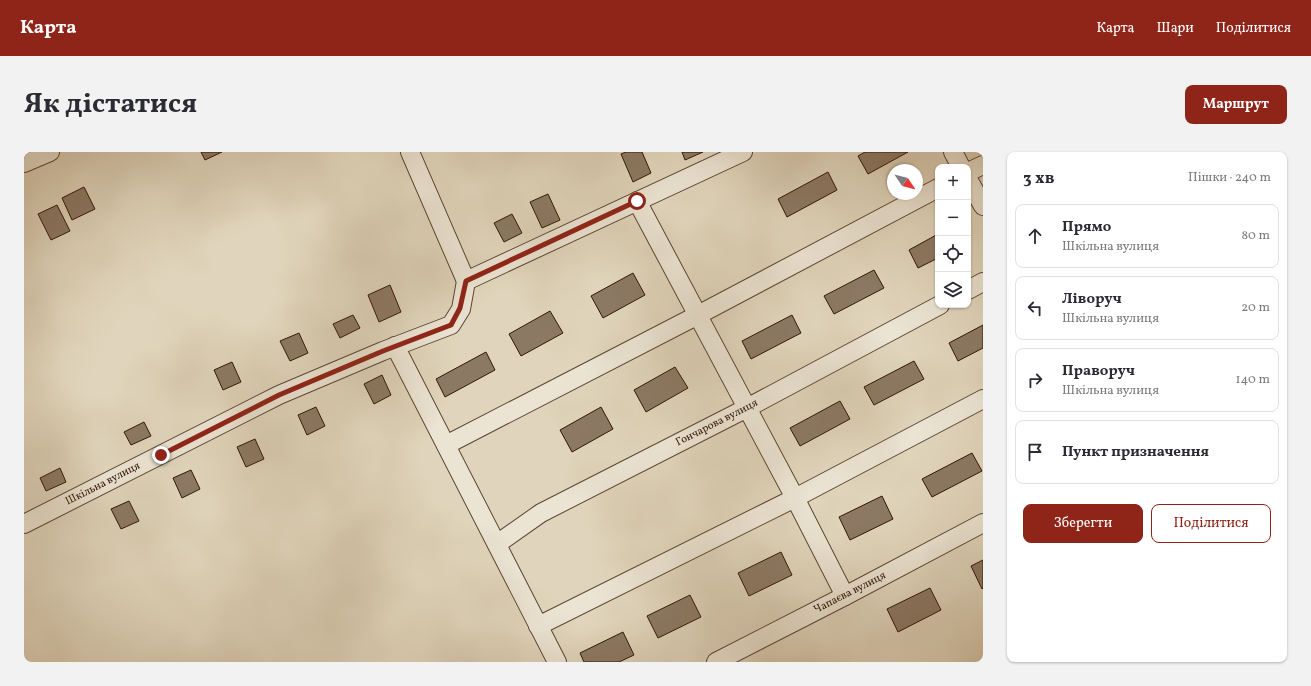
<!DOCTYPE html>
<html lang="uk">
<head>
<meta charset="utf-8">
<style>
  :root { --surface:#fff; --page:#f2f2f3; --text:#2b2b33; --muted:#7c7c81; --line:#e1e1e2; --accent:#8f2418 }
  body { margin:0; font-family:Vollkorn,serif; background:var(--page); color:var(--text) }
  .controls { position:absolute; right:12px; top:12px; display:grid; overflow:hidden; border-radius:8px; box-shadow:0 1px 3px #0004 }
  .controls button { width:36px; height:36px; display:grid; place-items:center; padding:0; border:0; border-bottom:1px solid var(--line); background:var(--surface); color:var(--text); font:20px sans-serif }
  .compass { position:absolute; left:863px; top:12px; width:36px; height:36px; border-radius:50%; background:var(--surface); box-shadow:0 1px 3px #0004; rotate:125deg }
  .stop { position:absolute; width:12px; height:12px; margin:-9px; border:3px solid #8f2418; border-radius:50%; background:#fff }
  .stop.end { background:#8f2418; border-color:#fff; box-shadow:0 1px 4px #0008 }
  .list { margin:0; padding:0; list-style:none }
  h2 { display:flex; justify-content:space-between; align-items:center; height:52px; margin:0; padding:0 16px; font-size:17px }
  h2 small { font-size:13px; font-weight:400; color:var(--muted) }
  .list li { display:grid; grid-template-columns:26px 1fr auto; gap:12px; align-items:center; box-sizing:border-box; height:64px; margin:0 8px 8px; padding:0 8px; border:1px solid var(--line); border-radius:8px }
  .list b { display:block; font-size:15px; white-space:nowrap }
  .list p { margin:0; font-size:13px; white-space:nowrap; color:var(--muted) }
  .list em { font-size:13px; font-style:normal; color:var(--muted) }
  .actions { display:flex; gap:8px; padding:12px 16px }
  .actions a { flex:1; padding:9px 0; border:1px solid var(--accent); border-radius:8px; text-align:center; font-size:14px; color:var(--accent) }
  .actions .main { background:var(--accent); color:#fff }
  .icon { flex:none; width:22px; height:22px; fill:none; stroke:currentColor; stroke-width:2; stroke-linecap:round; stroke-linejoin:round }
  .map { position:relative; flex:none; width:959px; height:510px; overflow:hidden; border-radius:8px }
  header { display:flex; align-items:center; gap:24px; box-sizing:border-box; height:56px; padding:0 20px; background:var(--accent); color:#fff }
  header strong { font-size:19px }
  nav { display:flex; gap:22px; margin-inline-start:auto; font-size:14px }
  .intro { display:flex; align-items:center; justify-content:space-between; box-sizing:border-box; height:96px; padding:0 24px }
  h1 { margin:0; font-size:28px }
  .button { padding:10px 18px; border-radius:8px; background:var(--accent); color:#fff; font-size:14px; font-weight:700 }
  main { display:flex; gap:24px; padding:0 24px }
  aside { flex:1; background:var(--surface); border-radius:8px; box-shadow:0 1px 3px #0004 }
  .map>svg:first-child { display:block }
  .building { fill:#8c7964; stroke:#311604 }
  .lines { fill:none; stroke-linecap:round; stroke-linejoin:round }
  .minor-casing { stroke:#5d4632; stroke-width:20 }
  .minor { stroke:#ebe4d3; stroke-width:18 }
  .route { stroke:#8f2418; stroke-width:5 }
  .labels { text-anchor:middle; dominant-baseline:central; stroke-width:4; stroke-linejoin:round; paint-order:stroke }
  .street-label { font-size:11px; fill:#311604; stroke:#ebe4d3 }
</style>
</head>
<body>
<header>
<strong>Карта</strong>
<nav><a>Карта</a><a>Шари</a><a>Поділитися</a></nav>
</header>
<div class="intro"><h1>Як дістатися</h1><a class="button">Маршрут</a></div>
<main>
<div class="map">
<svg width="959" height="510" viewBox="0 0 959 510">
  <rect width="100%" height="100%" fill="#e0d5bc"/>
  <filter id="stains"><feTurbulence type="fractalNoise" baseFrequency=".005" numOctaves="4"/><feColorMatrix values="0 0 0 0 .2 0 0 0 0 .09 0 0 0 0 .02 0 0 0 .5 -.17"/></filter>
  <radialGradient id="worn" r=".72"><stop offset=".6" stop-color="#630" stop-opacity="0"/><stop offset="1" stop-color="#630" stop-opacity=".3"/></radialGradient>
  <g class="building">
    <path d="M177 0H198L181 8Z"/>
    <path d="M602 0H618L627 21 609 30 597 2Z"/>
    <path d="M658 0H679L661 8Z"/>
    <path d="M841 0H884L844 22 834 4Z"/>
    <path d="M804 20 813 38 763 65 754 47Z"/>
    <path d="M60 35 71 57 48 68 38 46Z"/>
    <path d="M524 42 536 68 518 76 506 50Z"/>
    <path d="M33 53 46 79 27 88 14 62Z"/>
    <path d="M488 62 498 81 480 90 470 71Z"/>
    <path d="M914 82V106L894 116 885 98Z"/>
    <path d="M850 118 860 136 810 162 800 144Z"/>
    <path d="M609 121 621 143 579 166 567 144Z"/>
    <path d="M366 133 377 160 355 170 344 143Z"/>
    <path d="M526 159 539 181 497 204 485 182Z"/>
    <path d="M329 163 336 176 316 186 309 172Z"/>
    <path d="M768 163 777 181 727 207 718 189Z"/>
    <path d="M959 173V196L934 209 925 191Z"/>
    <path d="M275 181 284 201 266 209 256 189Z"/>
    <path d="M462 200 471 218 421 245 412 227Z"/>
    <path d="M890 209 900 227 850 253 840 235Z"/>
    <path d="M208 210 217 230 199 238 190 218Z"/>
    <path d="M651 215 664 236 622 260 610 238Z"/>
    <path d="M358 223 367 243 350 252 340 232Z"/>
    <path d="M816 249 826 267 776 294 766 276Z"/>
    <path d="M292 255 301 274 283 283 274 263Z"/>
    <path d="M577 255 589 277 548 300 536 278Z"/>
    <path d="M120 270 127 284 107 293 100 280Z"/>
    <path d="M231 287 240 307 222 315 213 295Z"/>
    <path d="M948 301 958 319 908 345 898 327Z"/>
    <path d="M36 316 42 330 22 339 16 326Z"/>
    <path d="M167 318 176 337 158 346 149 326Z"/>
    <path d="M858 344 869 367 826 388 815 365Z"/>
    <path d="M105 349 115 369 97 377 87 357Z"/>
    <path d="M757 400 768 423 725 444 714 421Z"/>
    <path d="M959 408V436L958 437 947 414Z"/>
    <path d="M906 436 917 458 874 480 863 457Z"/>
    <path d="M666 443 677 465 634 486 623 464Z"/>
    <path d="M599 480 610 503 595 510H560L556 501Z"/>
  </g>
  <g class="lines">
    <g class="minor-casing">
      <g id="minor">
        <path d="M386 0 442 129"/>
        <path d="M929 0 937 15"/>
        <path d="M0 11 26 0"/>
        <path d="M944 20 959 13"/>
        <path d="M944 27 959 54"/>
        <path d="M613 49 771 346 821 444"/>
        <path d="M944 138 959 130"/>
        <path d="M371 194 533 510"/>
        <path d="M422 293 674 163 914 36"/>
        <path d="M0 372 255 243 359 199 427 173 437 157 442 129 719 0"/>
        <path d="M473 392 517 361 723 256 916 153"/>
        <path d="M514 474 771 346 959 247"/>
        <path d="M692 510 821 444 959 371"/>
      </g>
    </g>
    <use href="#minor" class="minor"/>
  </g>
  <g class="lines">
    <path class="route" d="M137 303 255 243 359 199 427 173 436 156 442 129 613 49"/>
  </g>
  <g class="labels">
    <g class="street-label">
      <text transform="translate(693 271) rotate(-27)">Гончарова вулиця</text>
      <text transform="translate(79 332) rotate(-27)">Шкільна вулиця</text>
      <text transform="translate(826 441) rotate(-27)">Чапаєва вулиця</text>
    </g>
  </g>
  <rect width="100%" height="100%" filter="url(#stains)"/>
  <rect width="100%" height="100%" fill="url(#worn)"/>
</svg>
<div class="controls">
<button>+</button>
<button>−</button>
<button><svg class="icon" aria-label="locate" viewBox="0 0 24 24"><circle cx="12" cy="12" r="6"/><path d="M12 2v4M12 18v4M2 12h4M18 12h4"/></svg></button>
<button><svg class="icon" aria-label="layers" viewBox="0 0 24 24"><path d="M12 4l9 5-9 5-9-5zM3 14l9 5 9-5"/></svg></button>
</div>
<svg class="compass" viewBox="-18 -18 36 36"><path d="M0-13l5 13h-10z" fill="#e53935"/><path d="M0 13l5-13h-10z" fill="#7c7c81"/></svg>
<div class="stop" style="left:613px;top:49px"></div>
<div class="stop end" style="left:137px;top:303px"></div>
</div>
<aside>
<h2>3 хв<small>Пішки · 240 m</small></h2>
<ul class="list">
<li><svg class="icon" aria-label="ahead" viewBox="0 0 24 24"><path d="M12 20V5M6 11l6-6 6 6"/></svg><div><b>Прямо</b><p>Шкільна вулиця</p></div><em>80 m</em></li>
<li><svg class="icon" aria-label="left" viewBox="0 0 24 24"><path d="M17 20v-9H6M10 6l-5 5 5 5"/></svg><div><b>Ліворуч</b><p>Шкільна вулиця</p></div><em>20 m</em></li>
<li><svg class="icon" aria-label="right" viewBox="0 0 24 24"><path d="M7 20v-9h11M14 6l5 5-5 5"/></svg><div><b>Праворуч</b><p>Шкільна вулиця</p></div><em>140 m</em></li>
<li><svg class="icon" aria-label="arrive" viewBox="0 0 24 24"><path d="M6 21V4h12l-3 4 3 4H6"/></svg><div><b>Пункт призначення</b></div></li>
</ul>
<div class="actions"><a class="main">Зберегти</a><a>Поділитися</a></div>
</aside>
</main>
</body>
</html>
